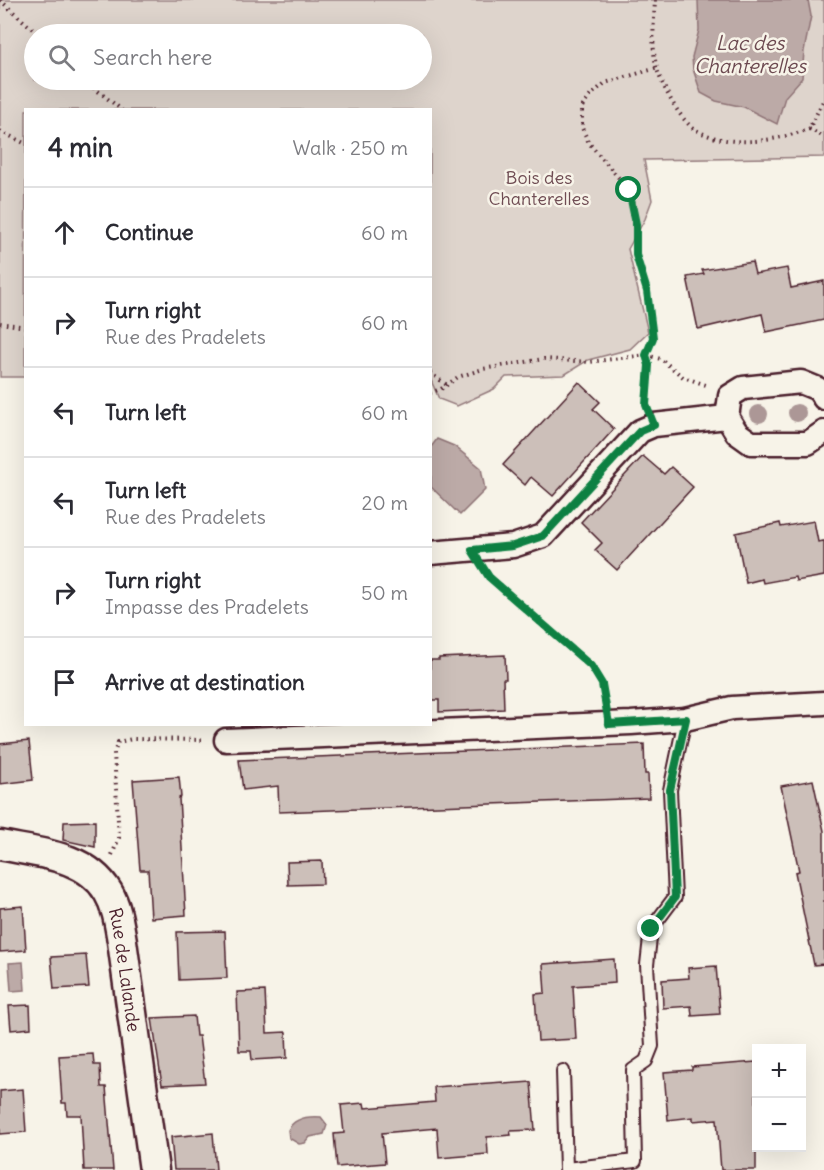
<!DOCTYPE html>
<html lang="en">
<head>
<meta charset="utf-8">
<style>
  :root { --surface:#fff; --page:#f2f2f3; --text:#2b2b33; --muted:#7c7c81; --line:#e1e1e2 }
  body { margin:0; font-family:Delius,sans-serif; background:var(--page); color:var(--text) }
  .controls { position:absolute; right:18px; bottom:18px; display:grid; overflow:hidden; border-radius:0px; box-shadow:0 6px 24px #0002 }
  .controls button { width:54px; height:54px; display:grid; place-items:center; padding:0; border:0; border-bottom:2px solid var(--line); background:var(--surface); color:var(--text); font:30px sans-serif }
  .stop { position:absolute; width:18px; height:18px; margin:-14px; border:4px solid #0b8043; border-radius:50%; background:#fff }
  .stop.end { background:#0b8043; border-color:#fff; box-shadow:0 2px 6px #0008 }
  .list { margin:0; padding:0; list-style:none }
  h2 { display:flex; justify-content:space-between; align-items:center; height:78px; margin:0; padding:0 24px; font-size:26px }
  h2 small { font-size:20px; font-weight:400; color:var(--muted) }
  .list li { display:grid; grid-template-columns:39px 1fr auto; gap:18px; align-items:center; box-sizing:border-box; height:90px; padding:0 24px; border-top:2px solid var(--line) }
  .list b { display:block; font-size:22px; white-space:nowrap }
  .list p { margin:0; font-size:20px; white-space:nowrap; color:var(--muted) }
  .list em { font-size:20px; font-style:normal; color:var(--muted) }
  .icon { flex:none; width:33px; height:33px; fill:none; stroke:currentColor; stroke-width:2; stroke-linecap:round; stroke-linejoin:round }
  .map { position:relative; flex:none; width:824px; height:1170px; overflow:hidden }
  .search { position:absolute; background:var(--surface); box-shadow:0 6px 24px #0002; left:24px; top:24px; width:408px; height:66px; display:flex; align-items:center; gap:15px; box-sizing:border-box; padding:0 21px; border-radius:33px; color:var(--muted); font-size:22px }
  .panel { position:absolute; background:var(--surface); box-shadow:0 6px 24px #0002; left:24px; top:108px; width:408px; height:618px; border-radius:0px }
  .map>svg:first-child { display:block }
  .green { fill:#ded4cc; stroke:#947a7c; stroke-width:1.5; fill-rule:evenodd }
  .water { fill:#bcaaa7; stroke:#8e7275; stroke-width:1.5 }
  .building { fill:#ccbfb9; stroke:#4a1f2b; stroke-width:1.5 }
  .lines { fill:none; stroke-linecap:round; stroke-linejoin:round }
  .service-casing { stroke:#4a1f2b; stroke-width:16 }
  .minor-casing { stroke:#4a1f2b; stroke-width:27 }
  .tertiary-casing { stroke:#4a1f2b; stroke-width:33 }
  .path { stroke:#4a1f2b; stroke-width:4; stroke-dasharray:1.5 4.5; stroke-linecap:butt }
  .service { stroke:#f7f3e8; stroke-width:12 }
  .minor { stroke:#f7f3e8; stroke-width:22 }
  .tertiary { stroke:#f7f3e8; stroke-width:28 }
  .tree { fill:#ac9796 }
  .route { stroke:#0b8043; stroke-width:8 }
  .labels { text-anchor:middle; dominant-baseline:central; stroke-width:5; stroke-linejoin:round; paint-order:stroke }
  .park-label { font-size:18px; fill:#6f4c53; stroke:#f7f3e8 }
  .street-label { font-size:18px; fill:#4a1f2b; stroke:#f7f3e8 }
  .water-label { font-size:20px; font-style:italic; fill:#6c4950; stroke:#f7f3e8 }
</style>
</head>
<body>
<div class="map">
<svg width="824" height="1170" viewBox="0 0 824 1170">
  <rect width="100%" height="100%" fill="#f7f3e8"/>
  <filter id="ink" filterUnits="userSpaceOnUse"><feTurbulence type="fractalNoise" baseFrequency=".0167" numOctaves="2"/><feDisplacementMap in="SourceGraphic" scale="12" xChannelSelector="R" yChannelSelector="G"/><feConvolveMatrix kernelMatrix="1 2 1 2 8 2 1 2 1" color-interpolation-filters="sRGB"/></filter>
  <g filter="url(#ink)">
    <path class="green" d="M0 0H824V157L644 160 652 200 645 219 628 249 648 332 630 349 588 360 564 375 506 377 494 389 457 406 439 399 430 378V110H26L25 377H0ZM34 34H422V80H34Z"/>
    <g class="water">
      <path d="M698 0H808L811 16 804 51 802 78 785 97 777 124 744 107 716 101 701 93 693 69 692 57 699 30Z"/>
      <path d="M437 439 454 446 481 468 485 490 460 515 431 487V447Z"/>
      <path d="M23 962 25 990 11 991 9 963Z"/>
      <path d="M321 1117 327 1125 324 1134 310 1137 305 1143 299 1144 289 1138 288 1130C294 1118 309 1116 321 1117Z"/>
    </g>
    <g class="building">
      <path d="M752 262 755 274 787 268 791 288 824 281V320L766 332 762 314 698 329 687 277 704 274 702 270Z"/>
      <path d="M579 382 600 402 593 409 614 429 553 496 531 477 525 485 503 465Z"/>
      <path d="M643 456 664 474 671 467 693 487 617 570 595 550 602 543 581 522Z"/>
      <path d="M814 521 818 542 824 541V576L796 581 795 577 763 583 762 579 746 583 736 533 780 523 781 527Z"/>
      <path d="M505 655 506 679H503L504 709 439 712V700H430V660H439V658Z"/>
      <path d="M29 741 33 780 0 784V744Z"/>
      <path d="M644 744 645 774H648L649 798 279 812 278 786 243 790 239 760Z"/>
      <path d="M179 777 181 797 179 798 186 915 151 918 148 870H140L133 780Z"/>
      <path d="M813 780 824 831V964L814 965 795 872 799 871 781 786Z"/>
      <path d="M95 821V847L63 840 64 822Z"/>
      <path d="M322 861 323 884 288 885 287 862Z"/>
      <path d="M23 906 26 950 0 952V908Z"/>
      <path d="M225 931 227 978 179 980 177 932Z"/>
      <path d="M86 955 89 987 54 989 51 957Z"/>
      <path d="M614 959 615 983 573 986 576 1039 538 1041 535 994 545 993 543 964Z"/>
      <path d="M716 966 720 1014 692 1016 691 1006 663 1008 662 980 689 978 688 968Z"/>
      <path d="M265 991 267 1033 286 1032 287 1058 252 1060 251 1051H239L237 992Z"/>
      <path d="M30 1005 31 1028 11 1030 9 1006Z"/>
      <path d="M194 1016 196 1036H199L205 1083 162 1085 152 1018Z"/>
      <path d="M93 1054 94 1065H100L101 1087H106L113 1170H84L81 1115H67L66 1103H62L59 1056Z"/>
      <path d="M756 1062V1170H721L717 1119 693 1121V1117L668 1120 664 1072 692 1070V1067Z"/>
      <path d="M503 1082 504 1084 531 1082 535 1130 510 1131 511 1135 487 1137 488 1154 439 1158 437 1128 382 1133 385 1163 337 1167 334 1134 344 1133 341 1105 364 1103 365 1108 435 1102 434 1087Z"/>
      <path d="M23 1089 26 1132 0 1134V1091Z"/>
      <path d="M213 1133 216 1170H174L171 1137Z"/>
    </g>
    <g class="lines">
      <g class="service-casing">
        <g id="service">
          <path d="M563 1071 566 1169"/>
          <path d="M567 1170 566 1169 635 1161 633 1070 646 1061 652 1046 647 965 651 929 675 897 670 790 685 719"/>
        </g>
      </g>
      <g class="minor-casing">
        <g id="minor">
          <path d="M824 398 818 389 801 382 743 388 730 396 727 417 737 433 751 443H808L824 432"/>
          <path d="M430 553 513 546 543 536 640 431 654 425 727 417"/>
          <path d="M226 740 631 723 685 719 732 708 824 703"/>
        </g>
      </g>
      <g class="tertiary-casing">
        <g id="tertiary">
          <path id="s1" d="M0 845C38 853 86 855 108 892 117 907 119 924 122 941L154 1170"/>
        </g>
      </g>
      <g class="path">
        <path d="M0 0 38 34"/>
        <path d="M655 0C654 23 651 47 657 69 662 86 681 122 696 130 730 149 776 141 809 129L824 99"/>
        <path d="M84 80 122 110"/>
        <path d="M809 129 824 137"/>
        <path d="M0 131 26 144"/>
        <path d="M0 323 26 327"/>
        <path d="M430 373 447 385"/>
        <path d="M430 393 441 389 458 377 483 369 544 359 589 362 646 355 653 338 647 291 636 255V224L629 190 589 143 582 128V107L591 95 605 83 657 68"/>
        <path d="M646 402 649 365 646 355 661 359 683 377 709 386"/>
        <path d="M486 573 548 630 591 666 602 684 605 701"/>
        <path d="M112 855 119 838 114 753 118 742 132 739 204 740"/>
      </g>
      <use href="#service" class="service"/>
      <use href="#minor" class="minor"/>
      <use href="#tertiary" class="tertiary"/>
    </g>
    <g class="tree">
      <circle cx="797" cy="413" r="9"/>
      <circle cx="759" cy="414" r="9"/>
    </g>
  </g>
  <g class="lines" filter="url(#ink)">
    <path class="route" d="M629 190 636 224V255L647 291 653 338 646 355 649 365 646 405 654 425 640 431 543 536 513 546 472 550 489 577 591 666 602 684 609 724 686 719 670 790 675 897 651 929"/>
  </g>
  <g class="labels">
    <g class="park-label">
      <text x="539" y="177">Bois des<tspan x="539" dy="21">Chanterelles</tspan></text>
    </g>
    <g class="street-label">
      <text stroke="none"><textPath href="#s1" startOffset="202">Rue de Lalande</textPath></text>
    </g>
    <g class="water-label">
      <text x="750" y="42">Lac des<tspan x="750" dy="23">Chanterelles</tspan></text>
    </g>
  </g>
</svg>
<div class="controls">
<button>+</button>
<button>−</button>
</div>
<div class="stop" style="left:629px;top:190px"></div>
<div class="stop end" style="left:651px;top:929px"></div>
<div class="search"><svg class="icon" aria-label="search" viewBox="0 0 24 24"><circle cx="10" cy="10" r="6"/><path d="M15 15l6 6"/></svg>Search here</div>
<section class="panel">
<h2>4 min<small>Walk · 250 m</small></h2>
<ul class="list">
<li><svg class="icon" aria-label="ahead" viewBox="0 0 24 24"><path d="M12 20V5M6 11l6-6 6 6"/></svg><div><b>Continue</b></div><em>60 m</em></li>
<li><svg class="icon" aria-label="right" viewBox="0 0 24 24"><path d="M7 20v-9h11M14 6l5 5-5 5"/></svg><div><b>Turn right</b><p>Rue des Pradelets</p></div><em>60 m</em></li>
<li><svg class="icon" aria-label="left" viewBox="0 0 24 24"><path d="M17 20v-9H6M10 6l-5 5 5 5"/></svg><div><b>Turn left</b></div><em>60 m</em></li>
<li><svg class="icon" aria-label="left" viewBox="0 0 24 24"><path d="M17 20v-9H6M10 6l-5 5 5 5"/></svg><div><b>Turn left</b><p>Rue des Pradelets</p></div><em>20 m</em></li>
<li><svg class="icon" aria-label="right" viewBox="0 0 24 24"><path d="M7 20v-9h11M14 6l5 5-5 5"/></svg><div><b>Turn right</b><p>Impasse des Pradelets</p></div><em>50 m</em></li>
<li><svg class="icon" aria-label="arrive" viewBox="0 0 24 24"><path d="M6 21V4h12l-3 4 3 4H6"/></svg><div><b>Arrive at destination</b></div></li>
</ul>
</section>
</div>
</body>
</html>
